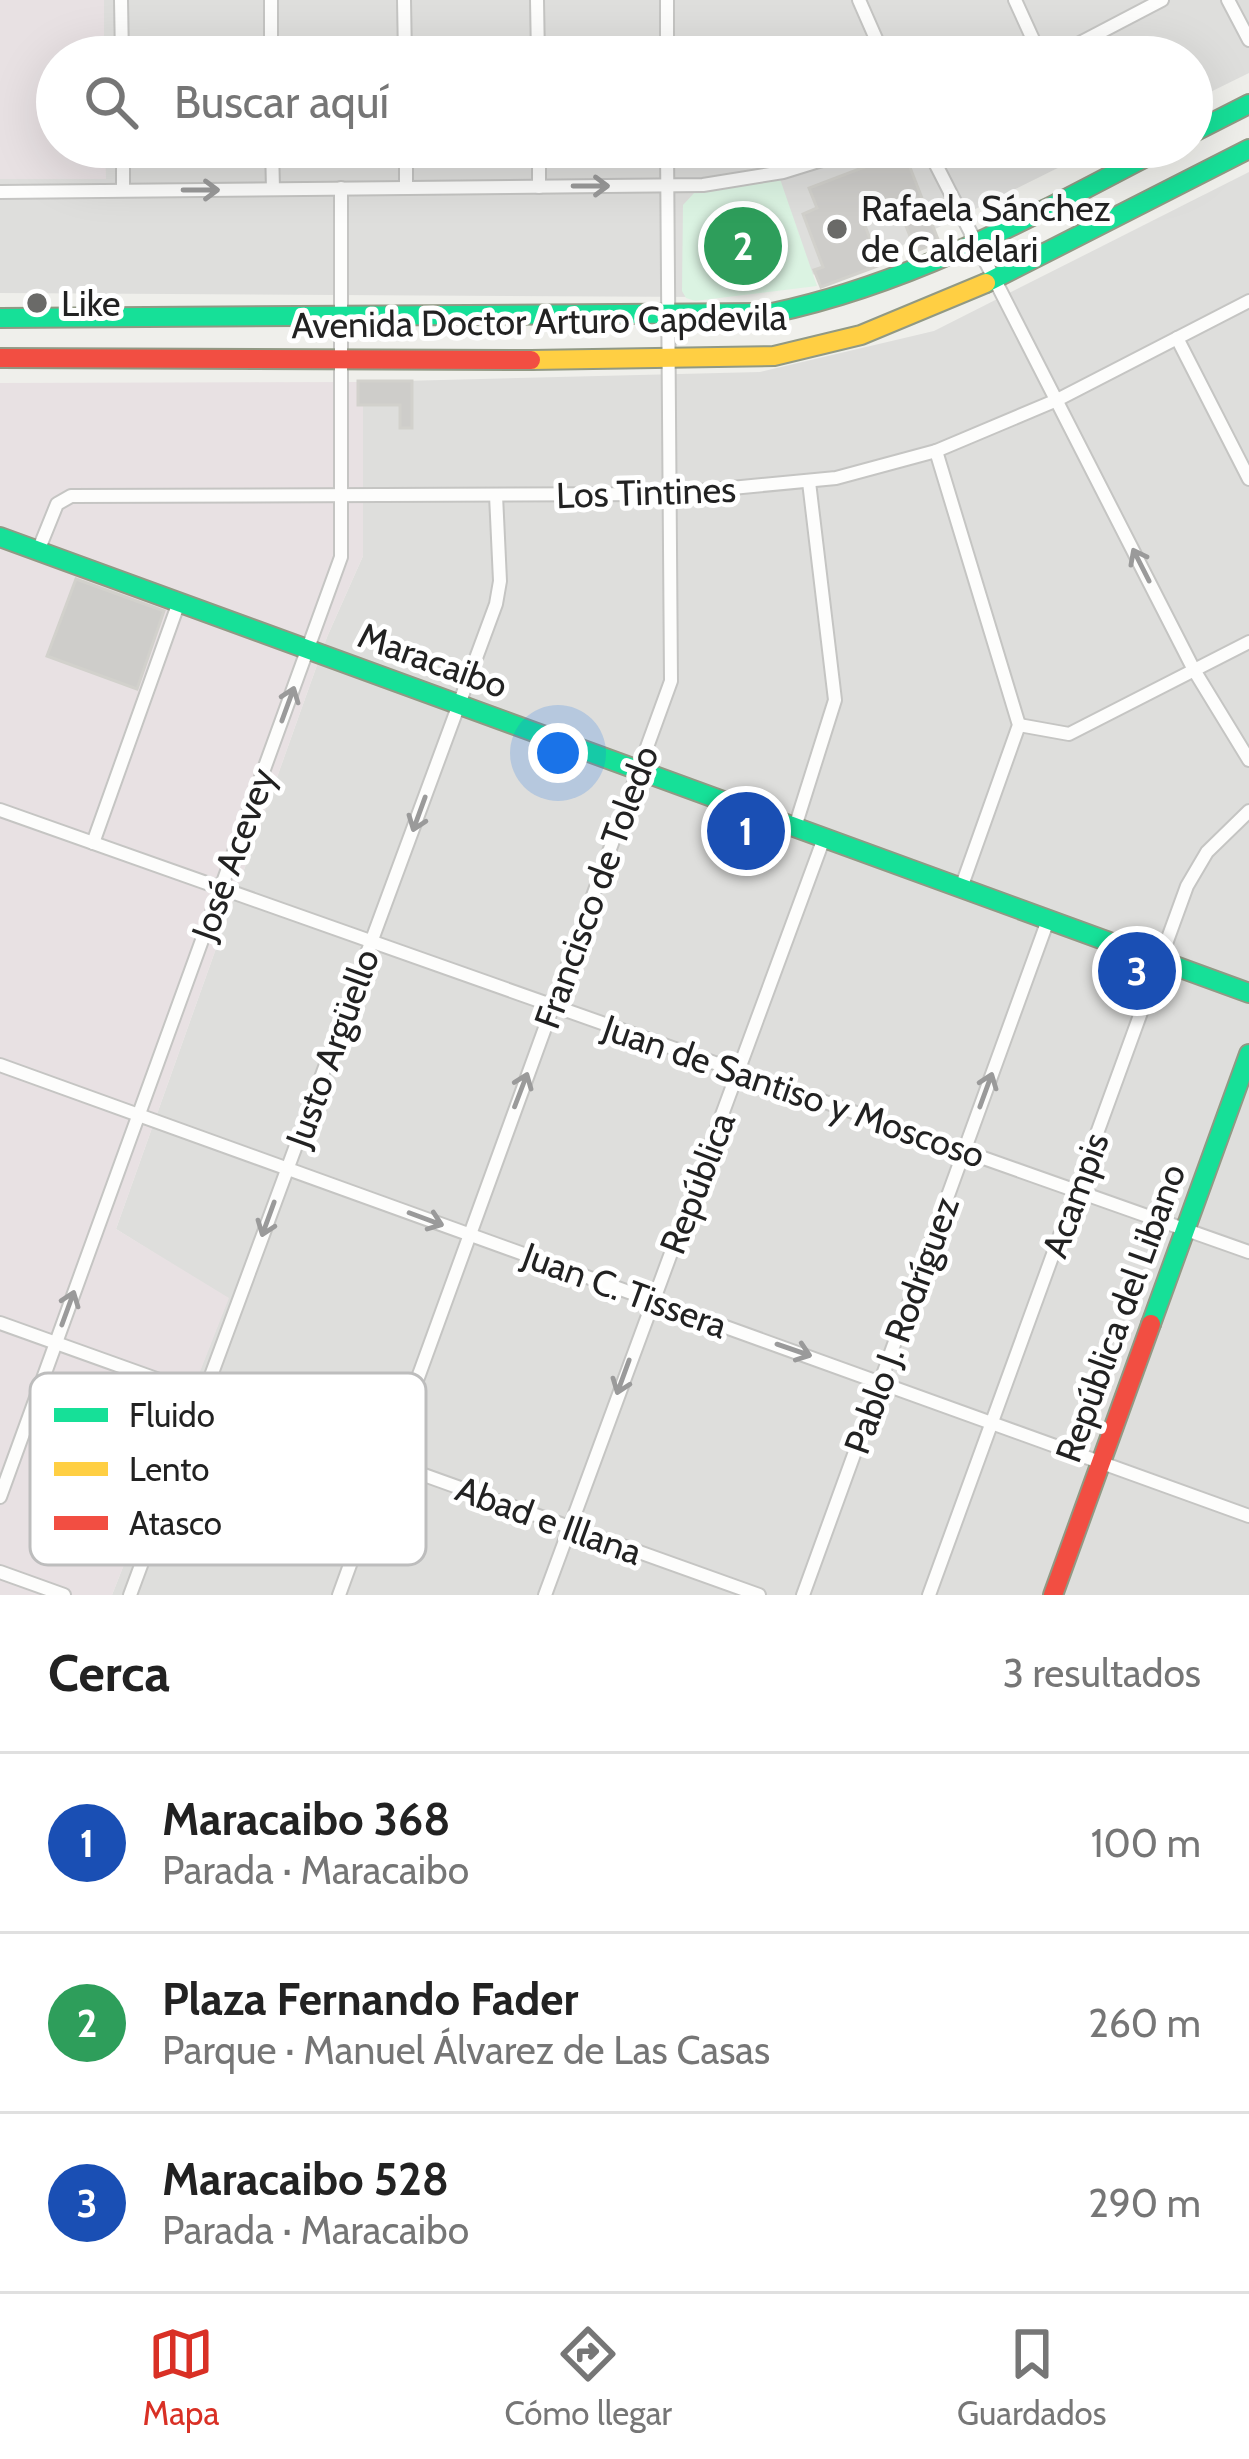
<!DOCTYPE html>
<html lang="es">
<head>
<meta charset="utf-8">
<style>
  :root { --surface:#fff; --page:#f2f2f2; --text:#222; --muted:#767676; --line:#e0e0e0; --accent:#d93025 }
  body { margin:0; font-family:Cabin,sans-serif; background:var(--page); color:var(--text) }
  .you { position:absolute; left:558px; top:753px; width:42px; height:42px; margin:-30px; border:9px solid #fff; border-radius:50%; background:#1a73e8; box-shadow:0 0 0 18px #1a73e833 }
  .badge { display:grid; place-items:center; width:78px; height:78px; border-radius:50%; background:var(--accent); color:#fff; font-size:39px; font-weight:700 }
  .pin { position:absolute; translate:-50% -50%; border:6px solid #fff; box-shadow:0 3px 12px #0006 }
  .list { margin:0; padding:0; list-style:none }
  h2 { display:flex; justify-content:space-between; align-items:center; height:156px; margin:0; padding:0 48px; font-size:51px }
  h2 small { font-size:39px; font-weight:400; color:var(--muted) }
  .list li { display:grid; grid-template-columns:78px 1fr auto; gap:36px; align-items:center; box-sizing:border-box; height:180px; padding:0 48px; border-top:3px solid var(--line) }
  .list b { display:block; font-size:45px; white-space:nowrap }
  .list p { margin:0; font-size:39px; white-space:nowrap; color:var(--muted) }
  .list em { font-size:39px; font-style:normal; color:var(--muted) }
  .icon { flex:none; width:66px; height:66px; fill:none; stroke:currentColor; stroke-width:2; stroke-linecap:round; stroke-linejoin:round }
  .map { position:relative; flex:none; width:1249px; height:1595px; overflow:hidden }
  .search { position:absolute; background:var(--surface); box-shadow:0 12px 48px #0002; left:36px; right:36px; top:36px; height:132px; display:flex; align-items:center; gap:30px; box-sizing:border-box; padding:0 42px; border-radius:66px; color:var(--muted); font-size:45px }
  .sheet { height:696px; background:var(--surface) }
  nav { display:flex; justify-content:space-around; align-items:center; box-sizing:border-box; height:168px; border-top:3px solid var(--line); background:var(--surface); font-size:33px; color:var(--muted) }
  nav a { display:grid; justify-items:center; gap:6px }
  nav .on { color:var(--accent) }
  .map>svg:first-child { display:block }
  .built { fill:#dededc }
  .industrial { fill:#e8e1e3 }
  .park { fill:#dbf3e2 }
  .building { fill:#cecdca; stroke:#d2d1cc; stroke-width:3 }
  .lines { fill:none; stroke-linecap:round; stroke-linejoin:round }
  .street-casing { stroke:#c5c5c3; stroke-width:16 }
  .fast-casing { stroke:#919984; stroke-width:22 }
  .slow-casing { stroke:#919984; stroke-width:22 }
  .jam-casing { stroke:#919984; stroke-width:22 }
  .street { stroke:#fdfdfc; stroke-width:12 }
  .fast { stroke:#16e098; stroke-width:18 }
  .slow { stroke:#ffcf43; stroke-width:18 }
  .jam { stroke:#f24e42; stroke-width:18 }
  .oneway { stroke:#9a9a9a }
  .poi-dot { fill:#6a6a68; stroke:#fff; stroke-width:4.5 }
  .labels { text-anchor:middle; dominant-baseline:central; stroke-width:10; stroke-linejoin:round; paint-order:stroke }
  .poi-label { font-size:36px; fill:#222; stroke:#fff; text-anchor:start }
  .street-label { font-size:36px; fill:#222; stroke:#fff }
  .key { fill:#fff; stroke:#bdbdbd; stroke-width:3 }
  .key-label { font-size:33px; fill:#222 }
</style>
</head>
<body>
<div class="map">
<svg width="1249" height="1595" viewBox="0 0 1249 1595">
  <rect width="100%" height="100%" fill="#efefeb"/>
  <g class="built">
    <path d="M104 0H1249V73L1192 101V57H104Z"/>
    <path d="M105 147H1100L865 264 703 297 0 293V179H105Z"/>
    <path d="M1249 172V1595H112L228 1299 116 1229 327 637 363 556V382L760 372 934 331Z"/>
  </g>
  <g class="industrial">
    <path d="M0 0H104V57H57V147H105L106 179H0Z"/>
    <path d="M363 382V556L327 637 116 1229 229 1298 112 1595H0V383Z"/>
  </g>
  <path class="park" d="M780 179 817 286 695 301 686 298 682 291 683 205 695 192Z"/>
  <g class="building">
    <path d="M904 152 939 242 916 251 896 201 861 215 880 265 821 287 814 270 823 267 803 214 817 208 809 188Z"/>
    <path d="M358 381H412V428H400V405H358Z"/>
    <path d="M76 579 164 611 137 689 47 656Z"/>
  </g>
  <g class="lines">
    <g class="street-casing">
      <g id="street">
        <path d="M121 0 122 57"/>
        <path d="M271 0V57"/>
        <path d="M404 0 405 57"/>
        <path d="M537 0 538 57"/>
        <path d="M667 0V57"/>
        <path d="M859 0 884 57"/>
        <path d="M1015 0 1041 57"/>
        <path d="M1228 0 1249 40"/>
        <path d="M1053 57 1162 0"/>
        <path d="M123 147V190"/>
        <path d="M272 147 273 189"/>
        <path d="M406 147V188"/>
        <path d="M539 147V187"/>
        <path d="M927 147 1194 670 1249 760"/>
        <path d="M0 192 703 185 783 172 864 147"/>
        <path d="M1177 338 1249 479"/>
        <path d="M936 451 1019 725 961 888"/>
        <path d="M38 551 57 504 71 496 669 494 836 478 936 451 1057 400 1249 301"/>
        <path d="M1019 725 1069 734 1249 642"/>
        <path d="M0 810 1249 1252"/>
        <path d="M795 827 835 700 809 482"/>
        <path d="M93 843 179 602"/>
        <path d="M0 1065 1249 1516"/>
        <path d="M0 1323 759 1595"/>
        <path d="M0 1497 341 557V188"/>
        <path d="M0 1572 64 1595"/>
        <path d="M130 1595 496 604 500 581 496 495"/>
        <path d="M339 1595 671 681 667 147"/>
        <path d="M545 1595 824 838"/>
        <path d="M803 1595 1048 920"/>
        <path d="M929 1595 1187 886 1207 852 1249 811"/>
      </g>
    </g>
    <g class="fast-casing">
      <g id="fast">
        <path d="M1192 133 1249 104"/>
        <path d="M986 283 1249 149"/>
        <path d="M0 318 772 313C914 283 1037 214 1165 147"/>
        <path d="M0 537 1249 993"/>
        <path d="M1151 1324 1249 1054"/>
      </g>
    </g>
    <g class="slow-casing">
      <path id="slow" d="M531 360 774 356 861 335 986 283"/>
    </g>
    <g class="jam-casing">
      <g id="jam">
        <path d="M0 358 531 360"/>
        <path d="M1053 1595 1151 1324"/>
      </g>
    </g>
    <use href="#street" class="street"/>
    <use href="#fast" class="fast"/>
    <use href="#slow" class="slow"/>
    <use href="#jam" class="jam"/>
  </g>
  <defs><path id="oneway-shaft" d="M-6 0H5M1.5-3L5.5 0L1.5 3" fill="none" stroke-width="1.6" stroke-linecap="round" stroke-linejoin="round" transform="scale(3)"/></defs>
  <g class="oneway">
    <use href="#oneway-shaft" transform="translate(591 186)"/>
    <use href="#oneway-shaft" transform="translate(201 190)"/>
    <use href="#oneway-shaft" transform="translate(1141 565) rotate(-117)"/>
    <use href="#oneway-shaft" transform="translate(288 704) rotate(-70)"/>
    <use href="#oneway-shaft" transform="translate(419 814) rotate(110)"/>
    <use href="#oneway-shaft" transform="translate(521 1090) rotate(-69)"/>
    <use href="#oneway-shaft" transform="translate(986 1090) rotate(-70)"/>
    <use href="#oneway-shaft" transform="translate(268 1219) rotate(110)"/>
    <use href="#oneway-shaft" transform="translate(426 1219) rotate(20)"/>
    <use href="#oneway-shaft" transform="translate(68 1308) rotate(-70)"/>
    <use href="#oneway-shaft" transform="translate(794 1350) rotate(19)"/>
    <use href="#oneway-shaft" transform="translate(623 1377) rotate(110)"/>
  </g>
  <g class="poi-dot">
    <circle cx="837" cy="229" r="12"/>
    <circle cx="37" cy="303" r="12"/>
  </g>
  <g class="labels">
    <g class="poi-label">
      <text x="861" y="208">Rafaela Sánchez<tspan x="861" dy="41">de Caldelari</tspan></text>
      <text x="61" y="303">Like</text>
    </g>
    <g class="street-label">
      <text transform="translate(539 321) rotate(-1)">Avenida Doctor Arturo Capdevila</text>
      <text transform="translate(646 492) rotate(-2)">Los Tintines</text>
      <text transform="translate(433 660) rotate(20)">Maracaibo</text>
      <text transform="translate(233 854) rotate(-70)">José Acevey</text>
      <text transform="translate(596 887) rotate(-70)">Francisco de Toledo</text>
      <text transform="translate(332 1048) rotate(-70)">Justo Argüello</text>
      <text transform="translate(794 1091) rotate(19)">Juan de Santiso y Moscoso</text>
      <text transform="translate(697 1183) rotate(-69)">República</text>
      <text transform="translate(1075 1195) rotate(-70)">Acampis</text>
      <text transform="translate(625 1290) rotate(20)">Juan C. Tissera</text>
      <text transform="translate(1120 1313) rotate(-70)">República del Libano</text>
      <text transform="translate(901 1325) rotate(-70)">Pablo J. Rodríguez</text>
      <text transform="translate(549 1520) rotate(20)">Abad e Illana</text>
    </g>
  </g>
  <rect x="30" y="1373" width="396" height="192" rx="18" class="key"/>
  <rect x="54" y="1408" width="54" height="14" fill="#16e098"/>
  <rect x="54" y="1462" width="54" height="14" fill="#ffcf43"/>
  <rect x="54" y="1516" width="54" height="14" fill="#f24e42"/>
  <g class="key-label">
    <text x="129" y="1427">Fluido</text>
    <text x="129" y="1481">Lento</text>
    <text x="129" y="1535">Atasco</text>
  </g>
</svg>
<div class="you"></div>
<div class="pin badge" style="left:746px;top:831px;background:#1a4fb4">1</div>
<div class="pin badge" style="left:743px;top:246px;background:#2e9e5b">2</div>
<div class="pin badge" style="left:1137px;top:971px;background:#1a4fb4">3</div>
<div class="search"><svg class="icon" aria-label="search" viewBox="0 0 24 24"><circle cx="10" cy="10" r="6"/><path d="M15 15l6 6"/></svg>Buscar aquí</div>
</div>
<section class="sheet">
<h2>Cerca<small>3 resultados</small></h2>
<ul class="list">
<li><span class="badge" style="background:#1a4fb4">1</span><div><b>Maracaibo 368</b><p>Parada · Maracaibo</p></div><em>100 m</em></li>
<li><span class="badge" style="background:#2e9e5b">2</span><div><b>Plaza Fernando Fader</b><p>Parque · Manuel Álvarez de Las Casas</p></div><em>260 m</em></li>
<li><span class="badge" style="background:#1a4fb4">3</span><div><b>Maracaibo 528</b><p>Parada · Maracaibo</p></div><em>290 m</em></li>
</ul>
</section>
<nav>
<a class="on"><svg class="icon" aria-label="map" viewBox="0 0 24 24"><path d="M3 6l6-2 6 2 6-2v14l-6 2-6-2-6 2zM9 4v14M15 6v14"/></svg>Mapa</a>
<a><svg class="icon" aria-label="directions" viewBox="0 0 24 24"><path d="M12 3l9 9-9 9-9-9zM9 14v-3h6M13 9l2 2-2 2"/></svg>Cómo llegar</a>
<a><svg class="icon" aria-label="saved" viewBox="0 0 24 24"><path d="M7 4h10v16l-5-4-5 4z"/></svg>Guardados</a>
</nav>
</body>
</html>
